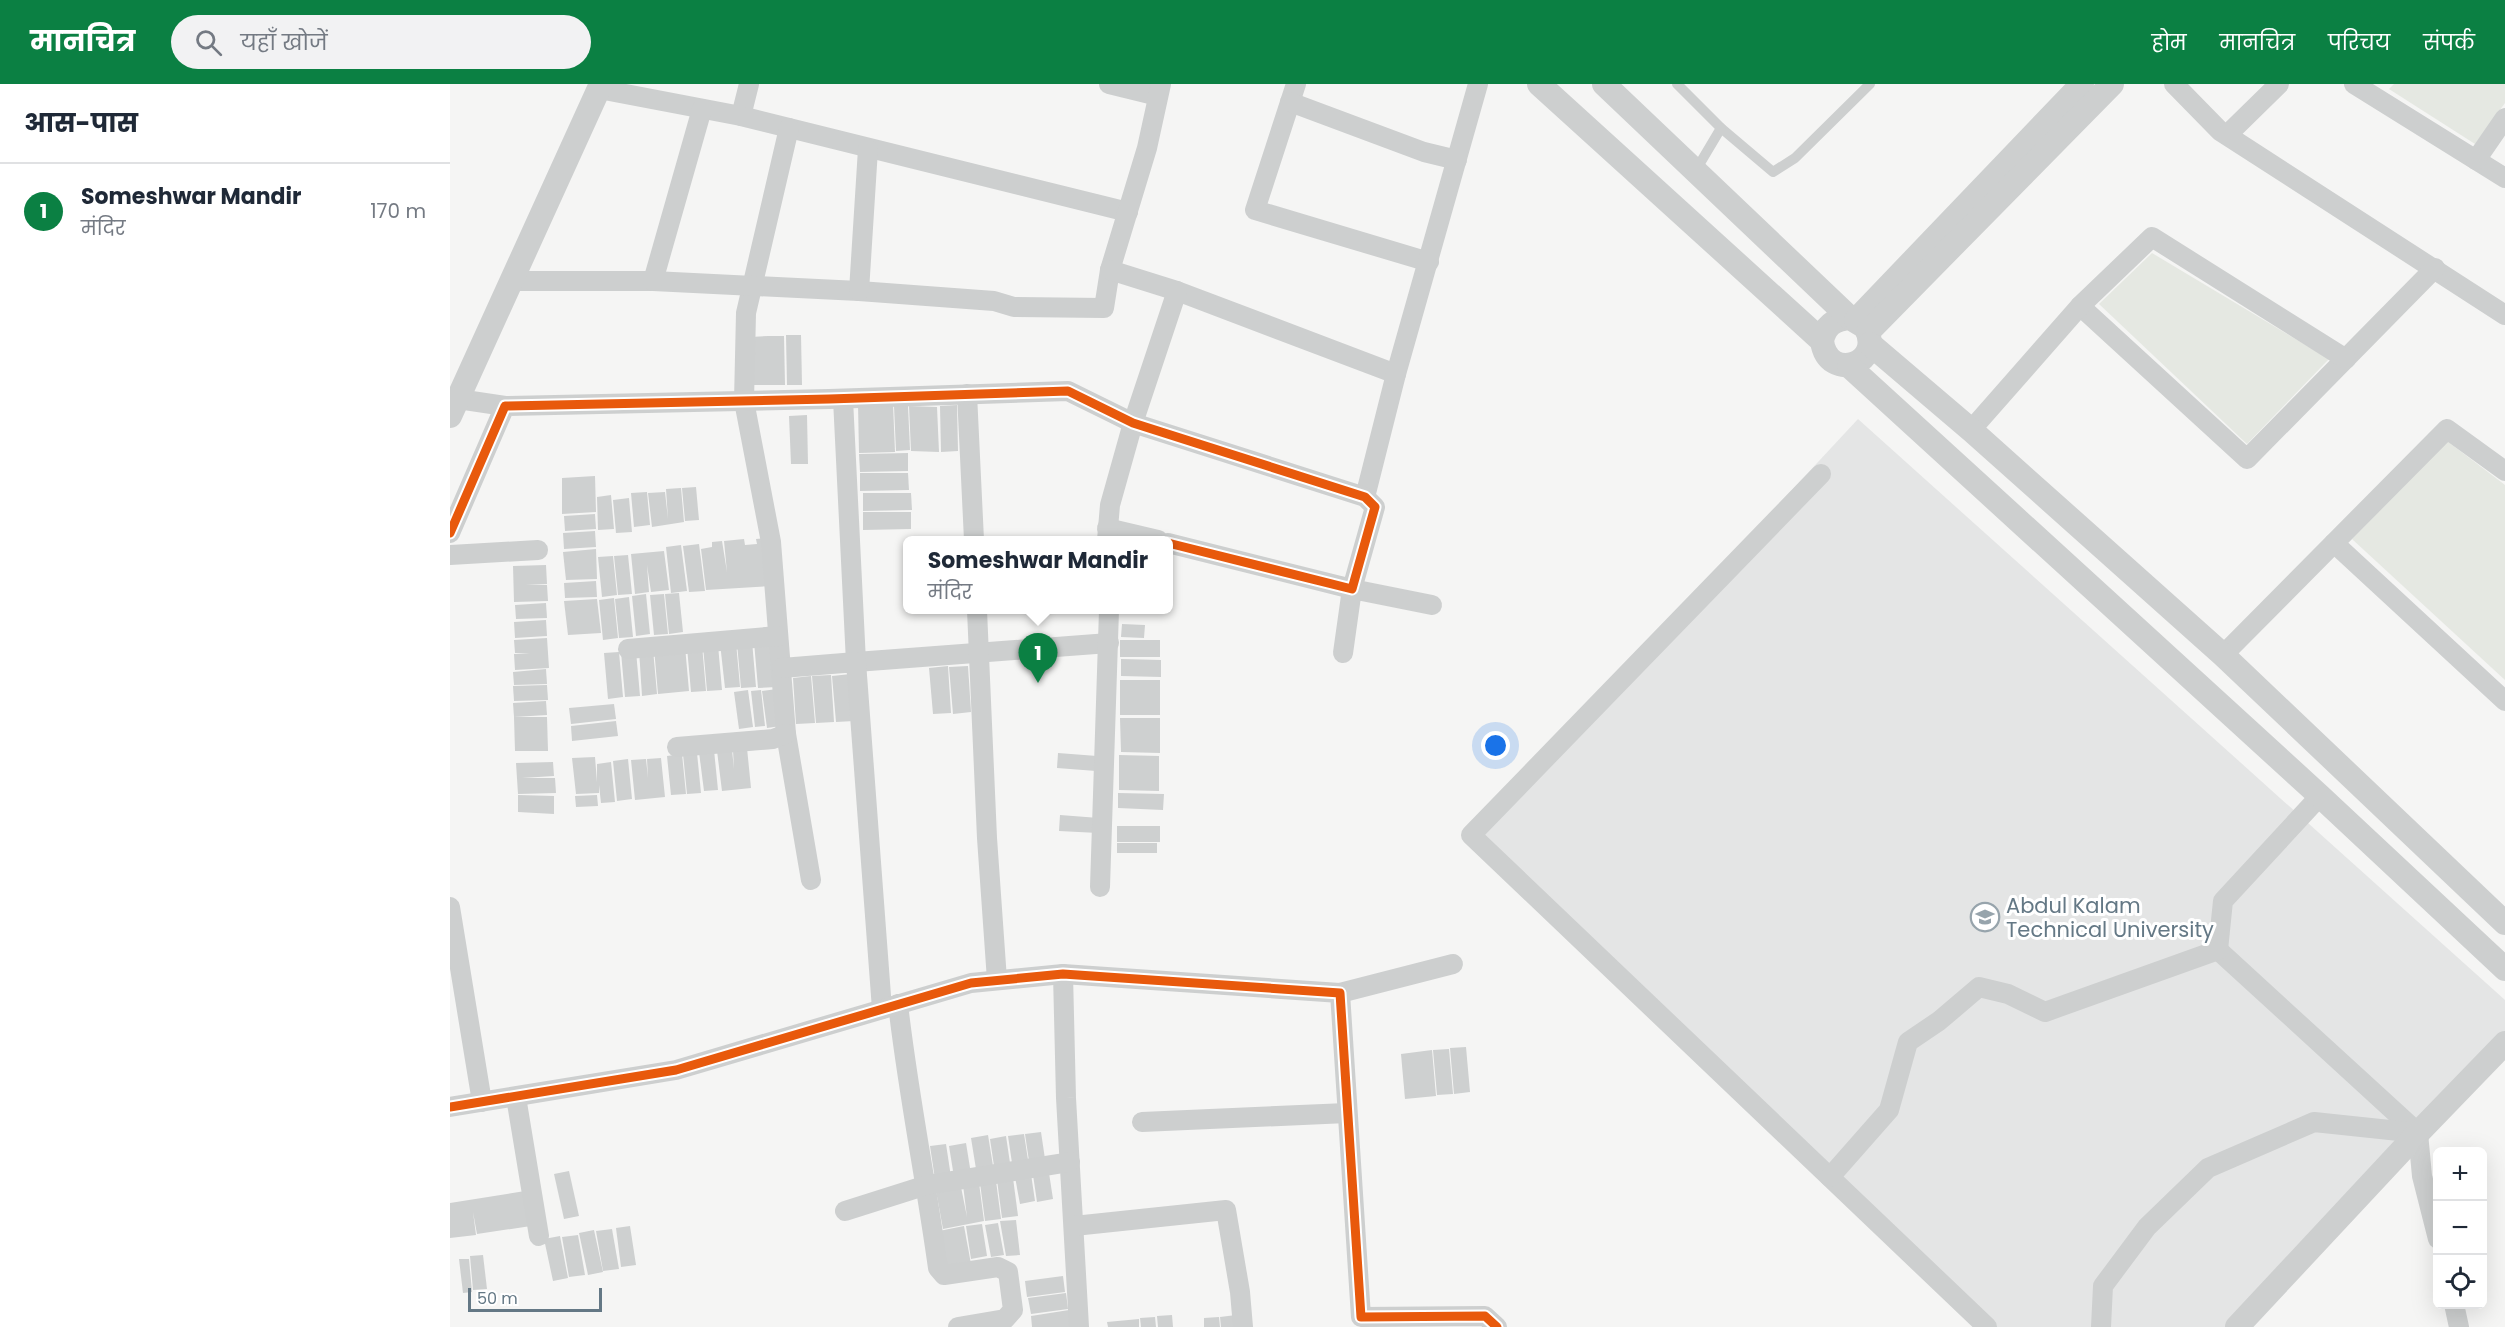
<!DOCTYPE html>
<html lang="hi">
<head>
<meta charset="utf-8">
<style>
  :root { --surface:#fff; --page:#f2f2f3; --text:#1f2937; --muted:#747a83; --line:#e0e1e3; --accent:#0b8043 }
  body { margin:0; font-family:Poppins,"Noto Sans Devanagari",sans-serif; background:var(--page); color:var(--text) }
  .controls { position:absolute; right:18px; bottom:18px; display:grid; overflow:hidden; border-radius:9px; box-shadow:0 6px 24px #0002 }
  .controls button { width:54px; height:54px; display:grid; place-items:center; padding:0; border:0; border-bottom:2px solid var(--line); background:var(--surface); color:var(--text); font:30px sans-serif }
  .scale { position:absolute; left:18px; bottom:15px; width:134px; box-sizing:border-box; padding-left:6px; border:3px solid #647885; border-top:0; font-size:16px; line-height:21px; white-space:nowrap; color:#647885; -webkit-text-stroke:4px #fff; paint-order:stroke }
  .you { position:absolute; left:1046px; top:662px; width:21px; height:21px; margin:-15px; border:4px solid #fff; border-radius:50%; background:#1a73e8; box-shadow:0 0 0 9px #1a73e833 }
  .badge { display:grid; place-items:center; width:39px; height:39px; border-radius:50%; background:var(--accent); color:#fff; font-size:20px; font-weight:700 }
  .pin { position:absolute; translate:-50% -50px; filter:drop-shadow(0 2px 3px #0008) }
  .pin::after { content:''; position:absolute; top:32px; width:21px; height:18px; background:inherit; clip-path:polygon(0 0,100% 0,50% 100%) }
  .popup { position:absolute; left:453px; top:452px; width:270px; height:78px; box-sizing:border-box; display:grid; place-content:center; border-radius:9px; background:var(--surface); filter:drop-shadow(0 2px 4px #0005); font-size:20px; white-space:nowrap; color:var(--muted) }
  .popup b { font-size:22px; color:var(--text) }
  .popup::after { content:''; position:absolute; left:50%; top:100%; margin-left:-12px; border:12px solid transparent; border-top-color:var(--surface) }
  .list { margin:0; padding:0; list-style:none }
  h2 { display:flex; justify-content:space-between; align-items:center; height:78px; margin:0; padding:0 24px; font-size:26px }
  h2 small { font-size:20px; font-weight:400; color:var(--muted) }
  .list li { display:grid; grid-template-columns:39px 1fr auto; gap:18px; align-items:center; box-sizing:border-box; height:96px; padding:0 24px; border-top:2px solid var(--line) }
  .list b { display:block; font-size:22px; white-space:nowrap }
  .list p { margin:0; font-size:20px; white-space:nowrap; color:var(--muted) }
  .list em { font-size:20px; font-style:normal; color:var(--muted) }
  .icon { flex:none; width:33px; height:33px; fill:none; stroke:currentColor; stroke-width:2; stroke-linecap:round; stroke-linejoin:round }
  .map { position:relative; flex:none; width:2055px; height:1243px; overflow:hidden }
  header { display:flex; align-items:center; gap:36px; box-sizing:border-box; height:84px; padding:0 30px; background:var(--accent); color:#fff }
  header strong { font-size:28px }
  nav { display:flex; gap:33px; margin-inline-start:auto; font-size:21px }
  .search { width:420px; height:54px; background:var(--page); display:flex; align-items:center; gap:15px; box-sizing:border-box; padding:0 21px; border-radius:33px; color:var(--muted); font-size:22px }
  main { display:flex }
  aside { flex:1; background:var(--surface) }
  .map>svg:first-child { display:block }
  .built { fill:#e4e5e5 }
  .green { fill:#e5e8e2 }
  .building { fill:#ced0d0 }
  .lines { fill:none; stroke-linecap:round; stroke-linejoin:round }
  .service { stroke:#cdcfcf; stroke-width:10 }
  .minor { stroke:#cdcfcf; stroke-width:20 }
  .tertiary { stroke:#cdcfcf; stroke-width:24 }
  .cycleway-casing { stroke:#fff; stroke-width:13 }
  .cycleway { stroke:#e8590c; stroke-width:9 }
  .labels { text-anchor:middle; dominant-baseline:central; stroke-width:6; stroke-linejoin:round; paint-order:stroke }
  .poi-label { font-size:21px; fill:#647885; stroke:#fff; text-anchor:start }
</style>
</head>
<body>
<header>
<strong>मानचित्र</strong>
<div class="search"><svg class="icon" aria-label="search" viewBox="0 0 24 24"><circle cx="10" cy="10" r="6"/><path d="M15 15l6 6"/></svg>यहाँ खोजें</div>
<nav><a>होम</a><a>मानचित्र</a><a>परिचय</a><a>संपर्क</a></nav>
</header>
<main>
<aside>
<h2>आस-पास<small></small></h2>
<ul class="list">
<li><span class="badge">1</span><div><b>Someshwar Mandir</b><p>मंदिर</p></div><em>170 m</em></li>
</ul>
</aside>
<div class="map">
<svg width="2055" height="1243" viewBox="0 0 2055 1243">
  <rect width="100%" height="100%" fill="#f5f5f4"/>
  <path class="built" d="M1408 335 2055 916V960L1789 1243H1537L1021 751Z"/>
  <g class="green">
    <path d="M1944 0H2055V19L2025 60 1939 5Z"/>
    <path d="M1702 169 1879 275 1797 360 1649 220Z"/>
    <path d="M1997 357 2055 401V596L1902 455Z"/>
  </g>
  <g class="building">
    <path d="M336 251H351L352 301H337Z"/>
    <path d="M318 252H334L335 301H302L300 253Z"/>
    <path d="M408 320H443L445 368 409 369Z"/>
    <path d="M507 321 508 367 491 368 490 322Z"/>
    <path d="M444 322H458L460 366 446 367Z"/>
    <path d="M459 322 487 323 489 368 461 367Z"/>
    <path d="M357 331 358 380H341L339 332Z"/>
    <path d="M458 369V387L410 388 409 370Z"/>
    <path d="M410 389H458L459 406 410 407Z"/>
    <path d="M145 392 146 428 112 430V394Z"/>
    <path d="M246 403 249 436 235 437 232 404Z"/>
    <path d="M231 404 234 438 202 443 198 409 215 408 218 435 216 405Z"/>
    <path d="M197 408 200 441 184 443 181 409Z"/>
    <path d="M413 409H461L462 426 413 427Z"/>
    <path d="M161 411 164 445 148 446 147 413Z"/>
    <path d="M179 414 182 448 166 449 163 416Z"/>
    <path d="M413 428H461V445L413 446Z"/>
    <path d="M145 430 146 445 115 447 114 432Z"/>
    <path d="M145 447 146 463 114 465 113 449Z"/>
    <path d="M317 454 322 502 256 506 251 465 262 463V458L272 457 277 488 274 457 294 455 295 461 307 460 306 455Z"/>
    <path d="M249 460 255 507 239 508 233 462Z"/>
    <path d="M231 461 237 507 221 509 216 463Z"/>
    <path d="M146 465 147 495 116 496 113 468Z"/>
    <path d="M214 467 219 506 201 508 197 481 199 508 185 510 181 470Z"/>
    <path d="M178 471 182 510 168 511 164 472Z"/>
    <path d="M163 472 167 511 152 513 148 473Z"/>
    <path d="M96 481 97 500 76 501H97L98 517 64 518 63 482Z"/>
    <path d="M146 497 147 513 115 514 114 499Z"/>
    <path d="M229 509 233 548 219 550 215 510Z"/>
    <path d="M196 510 200 550 186 552 182 512Z"/>
    <path d="M214 510 218 550 204 551 200 511Z"/>
    <path d="M179 513 183 553 169 554 165 515Z"/>
    <path d="M164 514 168 554 153 556 149 516Z"/>
    <path d="M147 515 151 549 118 551 114 517Z"/>
    <path d="M96 519 97 534 66 535 65 521Z"/>
    <path d="M96 536 97 552 65 554 64 538Z"/>
    <path d="M672 540 695 541 694 554 671 553Z"/>
    <path d="M97 554 99 584 65 586 64 570H80L65 569 64 556Z"/>
    <path d="M323 556 327 603 308 604 304 558Z"/>
    <rect x="670" y="556" width="40" height="17"/>
    <path d="M302 557 306 603 291 604 287 559Z"/>
    <path d="M286 558 290 603 275 604 270 559Z"/>
    <path d="M252 561 256 607 241 608 237 563Z"/>
    <path d="M268 561 272 606 257 607 253 562Z"/>
    <path d="M235 562 239 607 208 610 204 564 220 563 221 580 220 563Z"/>
    <path d="M203 565 207 610 192 612 189 566Z"/>
    <path d="M186 567 190 612 175 613 171 568Z"/>
    <path d="M169 568 173 613 158 615 154 569Z"/>
    <path d="M671 575 711 576V593L671 592Z"/>
    <path d="M498 582 501 629 483 630 479 584Z"/>
    <path d="M518 582 521 628 503 630 499 583Z"/>
    <path d="M96 585 97 600 64 601 63 588Z"/>
    <path d="M401 590 404 637 386 638 382 592Z"/>
    <path d="M381 591 384 638 366 639 362 592Z"/>
    <path d="M361 592 365 639 346 640 343 594Z"/>
    <rect x="670" y="596" width="40" height="35"/>
    <path d="M97 601 98 616 64 617 63 602Z"/>
    <path d="M327 605 331 642 317 644 312 607Z"/>
    <path d="M298 606 303 643 289 645 284 608Z"/>
    <path d="M311 606 315 642 305 643 301 607Z"/>
    <path d="M96 617 97 631 64 633 63 619Z"/>
    <path d="M164 620 166 635 121 640 119 624Z"/>
    <path d="M64 633H97L98 667H65Z"/>
    <path d="M670 634H710V669L671 668Z"/>
    <path d="M166 637 168 652 122 657 121 642Z"/>
    <path d="M297 664 301 704 272 707 267 667 282 666 284 685 283 666Z"/>
    <path d="M264 666 268 706 254 707 249 668Z"/>
    <path d="M247 669 251 709 237 710 233 670Z"/>
    <path d="M608 669 647 672 646 687 607 684Z"/>
    <path d="M232 670 236 710 221 711 217 672Z"/>
    <path d="M669 671 709 672V707L669 706Z"/>
    <path d="M145 673 147 698V680L161 678 165 718 151 719 149 701V709L126 710 122 674Z"/>
    <path d="M211 674 215 713 185 716 181 676 196 675 198 694 197 675Z"/>
    <path d="M178 675 182 715 167 717 163 677Z"/>
    <path d="M103 678 104 692 72 694H105L106 709 68 710 66 679Z"/>
    <path d="M668 709 714 710 713 726 668 724Z"/>
    <path d="M68 711 104 712V730L68 728Z"/>
    <path d="M147 711 148 722 126 723 125 712Z"/>
    <path d="M610 731 649 734 648 749 609 747Z"/>
    <rect x="667" y="742" width="43" height="16"/>
    <rect x="667" y="759" width="40" height="10"/>
    <path d="M1016 963 1020 1008 1004 1010 1000 964Z"/>
    <path d="M999 965 1003 1010 987 1011 983 966Z"/>
    <path d="M982 966 986 1012 955 1015 951 970Z"/>
    <path d="M591 1048 595 1075 579 1077 575 1050Z"/>
    <path d="M574 1050 578 1076 562 1079 558 1052Z"/>
    <path d="M538 1051 543 1082 526 1085 521 1054Z"/>
    <path d="M556 1052 560 1079 544 1082 540 1055Z"/>
    <path d="M516 1059 521 1090 504 1093 499 1062Z"/>
    <path d="M496 1060 501 1093 485 1095 480 1062Z"/>
    <path d="M119 1087 129 1132 114 1135 104 1090Z"/>
    <path d="M599 1089 603 1115 587 1118 583 1091Z"/>
    <path d="M581 1090 585 1117 570 1120 565 1093Z"/>
    <path d="M563 1094 568 1132 552 1134 547 1096Z"/>
    <path d="M546 1097 551 1135 535 1137 530 1099Z"/>
    <path d="M529 1099 534 1137 493 1145 486 1107 511 1103 517 1133 513 1101Z"/>
    <path d="M75 1107 81 1142 27 1150 23 1128 26 1151 0 1154V1119Z"/>
    <path d="M566 1136 570 1171 556 1172 550 1137Z"/>
    <path d="M548 1139 554 1171 541 1173 535 1141Z"/>
    <path d="M532 1140 537 1172 521 1175 516 1142Z"/>
    <path d="M180 1142 186 1181 171 1183 166 1144Z"/>
    <path d="M514 1142 521 1180 496 1184 489 1147Z"/>
    <path d="M162 1145 169 1185 153 1187 146 1147Z"/>
    <path d="M144 1146 153 1188 138 1191 129 1149Z"/>
    <path d="M128 1151 135 1191 119 1193 112 1153Z"/>
    <path d="M110 1152 118 1194 103 1197 94 1155Z"/>
    <path d="M33 1171 37 1205 23 1206 20 1172Z"/>
    <path d="M9 1175H19L22 1208 13 1209Z"/>
    <path d="M613 1192 615 1208 577 1213 575 1197Z"/>
    <path d="M616 1209 618 1225 581 1230 578 1214Z"/>
    <path d="M619 1226 621 1243H582L581 1232Z"/>
    <path d="M722 1231 723 1243H708L707 1232Z"/>
    <path d="M786 1231 787 1243H771L770 1233Z"/>
    <path d="M705 1233 706 1243H691L690 1234Z"/>
    <path d="M769 1233 770 1243H754V1234Z"/>
    <path d="M689 1235V1243H658L657 1238Z"/>
  </g>
  <g class="lines">
    <g class="service">
      <path d="M1227 0 1271 44 1323 88 1345 74 1420 0"/>
      <path d="M1246 86 1271 44"/>
    </g>
    <g class="minor">
      <path d="M299 0 291 32 678 128"/>
      <path d="M659 0 708 12"/>
      <path d="M846 0 805 126 979 178"/>
      <path d="M1724 0 1770 47 2055 231"/>
      <path d="M1904 0 2055 94"/>
      <path d="M149 5 291 32"/>
      <path d="M840 18 974 68 1007 76"/>
      <path d="M339 44 296 229 294 317 321 458 336 650 361 796"/>
      <path d="M1777 51 1829 0"/>
      <path d="M2026 76 2055 34"/>
      <path d="M61 197H203L409 207 544 217 564 223 654 224 660 186 697 64 711 0"/>
      <path d="M203 197 252 25"/>
      <path d="M409 207 418 65"/>
      <path d="M727 207 946 290"/>
      <path d="M1630 222 1797 375 1985 184"/>
      <path d="M517 310 524 456"/>
      <path d="M8 315 55 322"/>
      <path d="M393 315 406 578 659 559"/>
      <path d="M1521 346 1630 222 1702 153 1896 275"/>
      <path d="M1371 390 1021 751 1537 1243"/>
      <path d="M915 413 946 290 1028 0"/>
      <path d="M657 444 708 456"/>
      <path d="M0 449 55 322 379 315 618 307 683 339 915 413 925 423 902 505 718 459"/>
      <path d="M657 456 660 421 683 339 727 207 660 186"/>
      <path d="M1884 459 2055 617"/>
      <path d="M0 471 88 466"/>
      <path d="M527 526 537 754 547 896"/>
      <path d="M178 565 328 552"/>
      <path d="M893 569 902 505 982 521"/>
      <path d="M1773 571 1997 345 2055 387"/>
      <path d="M332 584 406 578 432 925"/>
      <path d="M227 663 323 655 336 650"/>
      <path d="M650 803 659 526"/>
      <path d="M0 823 32 1018"/>
      <path d="M1768 866 1968 1049 1972 1092 1988 1155"/>
      <path d="M613 890 616 1014 629 1243"/>
      <path d="M890 909 1003 880"/>
      <path d="M448 920C458 1009 476 1096 488 1184L494 1191 548 1183 558 1188 563 1226 555 1235 508 1243"/>
      <path d="M66 1013 89 1152"/>
      <path d="M0 1023 226 986 521 899 613 890 890 909 911 1233 1035 1232 1047 1243"/>
      <path d="M692 1038 897 1029"/>
      <path d="M1380 1093 1439 1026 1458 958 1489 937 1529 903 1558 910 1595 928 1768 866 1773 817 1870 712"/>
      <path d="M395 1127 477 1101 620 1078"/>
      <path d="M624 1142 776 1126 790 1208 793 1243"/>
      <path d="M2004 1220 2009 1243"/>
      <path d="M1651 1243 1653 1202 1697 1143 1758 1084 1864 1038 1968 1049"/>
    </g>
    <g class="tertiary">
      <path d="M1089 0 1372 257C1378 300 1436 279 1415 243L1400 234C1384 235 1375 242 1372 257"/>
      <path d="M1154 0 1400 234"/>
      <path d="M1406 236 1632 0"/>
      <path d="M1418 248 1662 0"/>
      <path d="M1420 260 1521 346 1773 571 2055 839"/>
      <path d="M1399 282 1870 712 2055 885"/>
      <path d="M0 332 151 0"/>
      <path d="M1787 1243 1968 1049 2055 959"/>
    </g>
    <g class="cycleway-casing">
      <g id="cycleway">
        <path d="M0 449 55 322 379 315 618 307 683 339 915 413 925 423 902 505 718 459"/>
        <path d="M0 1023 226 986 521 899 613 890 890 909 911 1233 1035 1232 1047 1243"/>
      </g>
    </g>
    <use href="#cycleway" class="cycleway"/>
  </g>
  <defs>
    <g id="university-ring" transform="scale(1.5)"><circle r="9.5" fill="#fff" stroke="#97a4ac" stroke-width="1.5"/><path d="M0-5L7-2L0 1L-7-2ZM-4 1L0 2.5L4 1V4Q0 6-4 4Z" fill="#97a4ac"/></g>
  </defs>
  <g fill-rule="evenodd">
    <use href="#university-ring" x="1535" y="833"/>
  </g>
  <g class="labels">
    <g class="poi-label">
      <text x="1556" y="821">Abdul Kalam<tspan x="1556" dy="24">Technical University</tspan></text>
    </g>
  </g>
</svg>
<div class="controls">
<button>+</button>
<button>−</button>
<button><svg class="icon" aria-label="locate" viewBox="0 0 24 24"><circle cx="12" cy="12" r="6"/><path d="M12 2v4M12 18v4M2 12h4M18 12h4"/></svg></button>
</div>
<div class="scale">50 m</div>
<div class="you"></div>
<div class="pin badge" style="left:588px;top:599px">1</div>
<div class="popup"><b>Someshwar Mandir</b>मंदिर</div>
</div>
</main>
</body>
</html>
